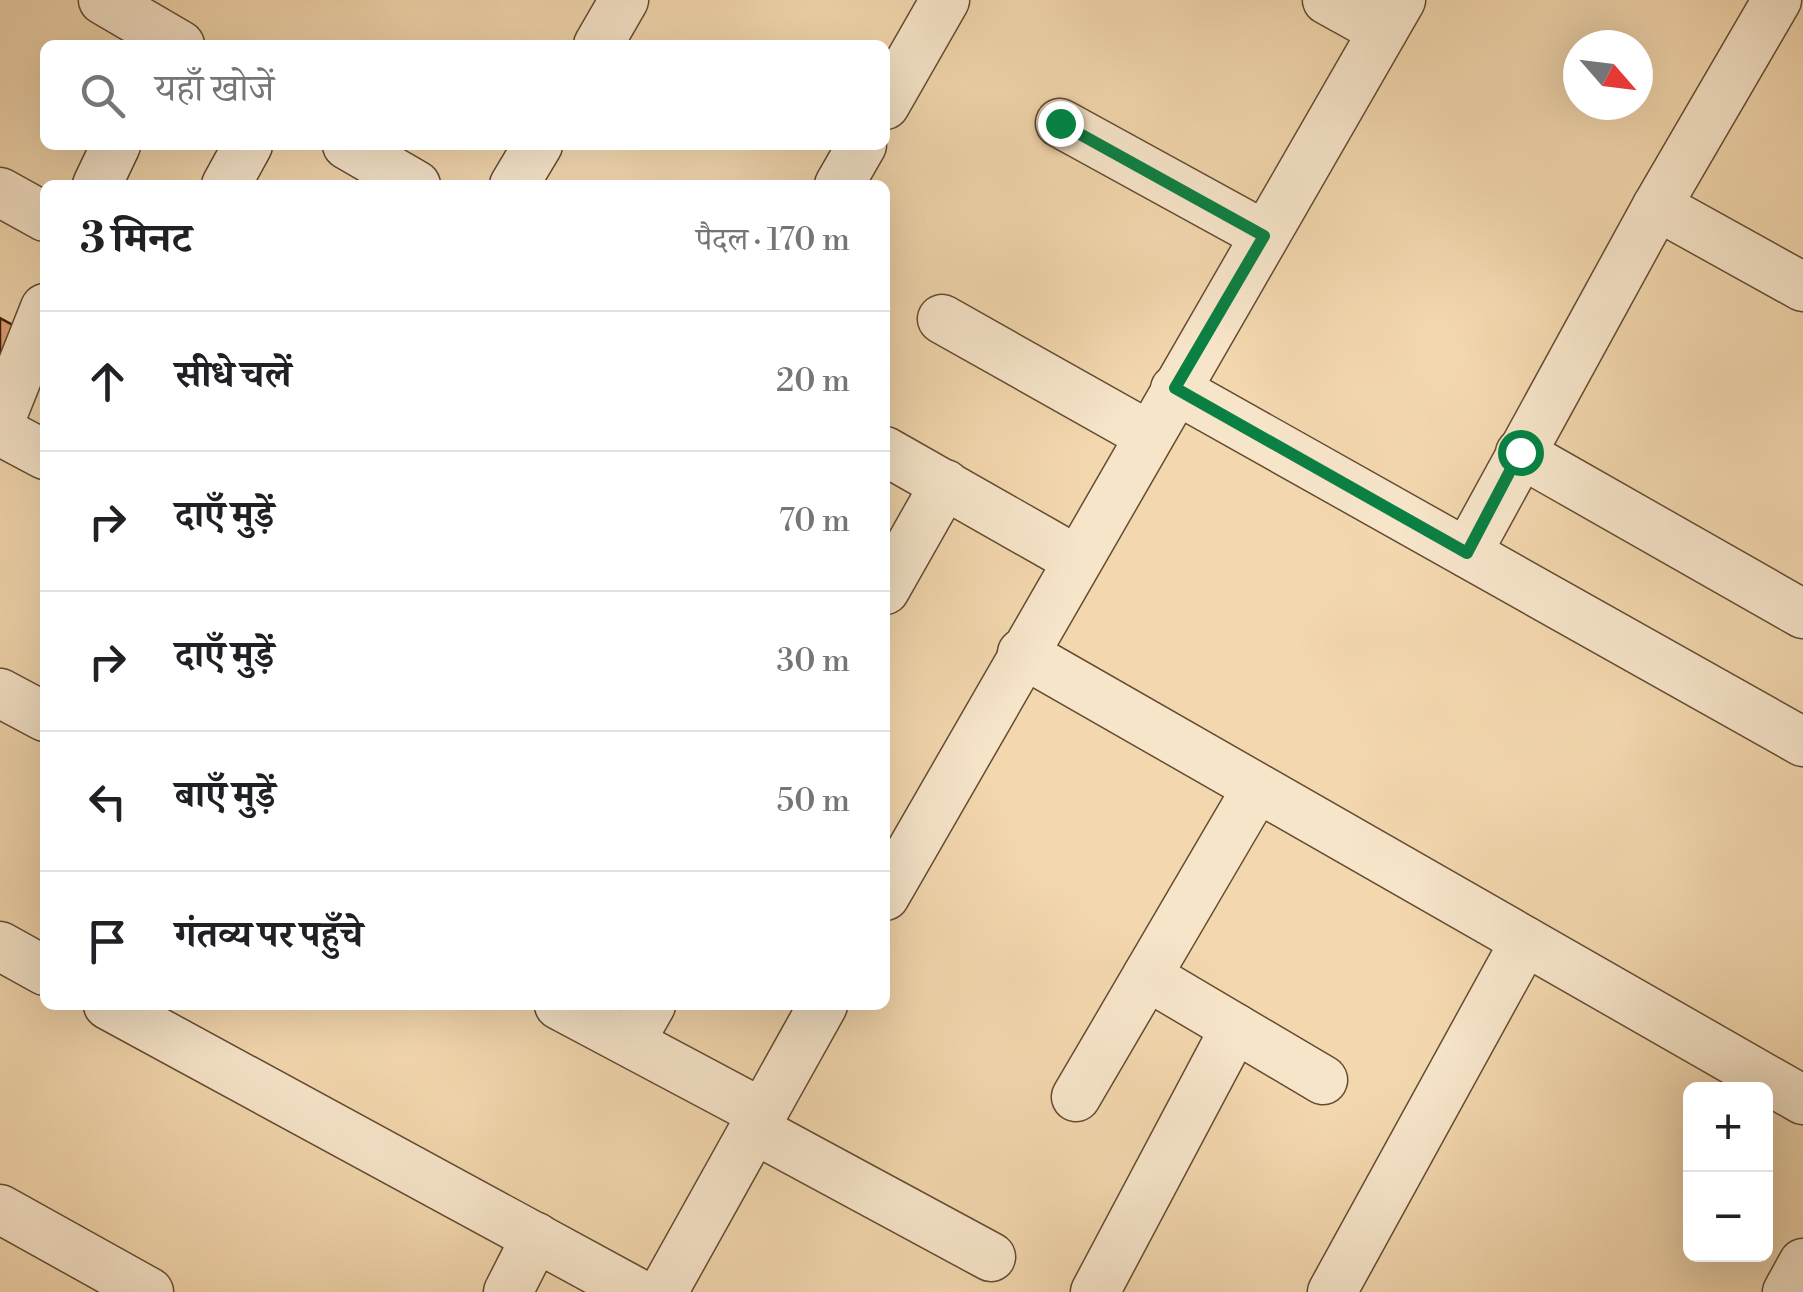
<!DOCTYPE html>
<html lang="hi">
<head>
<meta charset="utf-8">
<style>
  :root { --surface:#fff; --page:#f6f6f6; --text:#202124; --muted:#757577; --line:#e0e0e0 }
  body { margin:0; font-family:"Libre Bodoni","Noto Serif Devanagari",serif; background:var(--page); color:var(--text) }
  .controls { position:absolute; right:30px; bottom:30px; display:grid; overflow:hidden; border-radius:15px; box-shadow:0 10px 40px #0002 }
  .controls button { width:90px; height:90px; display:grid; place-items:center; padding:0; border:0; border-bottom:2px solid var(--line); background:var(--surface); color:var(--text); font:50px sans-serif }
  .compass { position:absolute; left:1563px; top:30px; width:90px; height:90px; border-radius:50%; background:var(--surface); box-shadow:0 10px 40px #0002; rotate:118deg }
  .stop { position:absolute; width:30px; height:30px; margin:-22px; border:8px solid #0b8043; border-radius:50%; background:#fff }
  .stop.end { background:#0b8043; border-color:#fff; box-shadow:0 2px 10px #0008 }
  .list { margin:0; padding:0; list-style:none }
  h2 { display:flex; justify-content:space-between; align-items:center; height:130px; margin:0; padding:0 40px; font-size:42px }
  h2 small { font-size:32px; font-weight:400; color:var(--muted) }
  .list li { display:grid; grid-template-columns:65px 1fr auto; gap:30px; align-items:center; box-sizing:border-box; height:140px; padding:0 40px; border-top:2px solid var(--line) }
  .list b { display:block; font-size:38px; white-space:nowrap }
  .list em { font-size:32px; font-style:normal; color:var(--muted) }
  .icon { flex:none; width:55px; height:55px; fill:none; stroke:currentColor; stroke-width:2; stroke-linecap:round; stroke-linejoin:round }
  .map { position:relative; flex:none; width:1803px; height:1292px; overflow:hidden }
  .search { position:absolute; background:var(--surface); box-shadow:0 10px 40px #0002; left:40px; top:40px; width:850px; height:110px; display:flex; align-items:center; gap:25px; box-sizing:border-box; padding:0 35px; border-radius:15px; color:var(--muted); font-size:38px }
  .panel { position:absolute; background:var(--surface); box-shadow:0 10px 40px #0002; left:40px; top:180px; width:850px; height:830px; border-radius:15px }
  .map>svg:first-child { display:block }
  .building { fill:#e6a078; stroke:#351e07; stroke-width:2.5 }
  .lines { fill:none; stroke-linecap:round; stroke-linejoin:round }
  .minor-casing { stroke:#644c31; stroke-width:51 }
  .minor { stroke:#f7e5ca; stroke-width:48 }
  .route { stroke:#0b8043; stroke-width:12 }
</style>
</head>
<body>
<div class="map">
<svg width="1803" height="1292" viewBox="0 0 1803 1292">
  <rect width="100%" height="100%" fill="#f3d7ae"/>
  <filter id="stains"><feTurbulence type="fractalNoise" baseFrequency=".002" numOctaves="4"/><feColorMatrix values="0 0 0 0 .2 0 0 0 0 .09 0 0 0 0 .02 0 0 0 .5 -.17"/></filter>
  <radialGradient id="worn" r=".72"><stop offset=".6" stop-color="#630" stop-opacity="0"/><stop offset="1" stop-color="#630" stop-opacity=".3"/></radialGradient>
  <path class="building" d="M0 318 33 336 0 396Z"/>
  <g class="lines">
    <g class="minor-casing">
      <g id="minor">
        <path d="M103 0 180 45"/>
        <path d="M1327 0 1383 31"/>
        <path d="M598 45 624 0"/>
        <path d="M885 105 945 0"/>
        <path d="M1060 123 1264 235"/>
        <path d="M347 145 416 185"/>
        <path d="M97 185 116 145"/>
        <path d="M226 185 248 145"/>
        <path d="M514 185 538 145"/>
        <path d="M839 185 862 145"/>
        <path d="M0 192 45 217"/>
        <path d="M1657 206 1803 287"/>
        <path d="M942 319 1148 435"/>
        <path d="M1175 389 1803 742"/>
        <path d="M0 421 45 308"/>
        <path d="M0 431 45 455"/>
        <path d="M885 451 1075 559"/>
        <path d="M1520 453 1803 614"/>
        <path d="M1467 553 1657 206 1777 0"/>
        <path d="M885 590 945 484"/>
        <path d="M1022 653 1803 1100"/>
        <path d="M0 693 45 717"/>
        <path d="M885 896 1401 0"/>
        <path d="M0 946 45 971"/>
        <path d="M1147 976 1323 1080"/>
        <path d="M108 1005 636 1292"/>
        <path d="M559 1005 762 1113"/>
        <path d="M630 1042 651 1005"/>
        <path d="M1076 1097 1257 788"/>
        <path d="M754 1129 991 1257"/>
        <path d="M0 1209 149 1292"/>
        <path d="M508 1292 536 1237"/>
        <path d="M663 1292 823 1005"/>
        <path d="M1095 1292 1235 1028"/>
        <path d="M1332 1292 1525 941"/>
        <path d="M1787 1292 1803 1263"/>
      </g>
    </g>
    <use href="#minor" class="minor"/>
  </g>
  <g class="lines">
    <path class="route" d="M1060 123 1264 236 1175 388 1467 553 1520 452"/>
  </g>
  <rect width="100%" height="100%" filter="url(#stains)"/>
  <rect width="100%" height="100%" fill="url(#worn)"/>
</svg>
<div class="controls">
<button>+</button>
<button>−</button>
</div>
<svg class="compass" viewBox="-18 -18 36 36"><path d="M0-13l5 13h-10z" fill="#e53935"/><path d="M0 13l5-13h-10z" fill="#757577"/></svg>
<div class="stop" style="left:1520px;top:452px"></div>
<div class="stop end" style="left:1060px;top:123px"></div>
<div class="search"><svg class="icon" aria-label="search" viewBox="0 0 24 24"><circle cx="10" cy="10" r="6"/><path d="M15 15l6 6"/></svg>यहाँ खोजें</div>
<section class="panel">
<h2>3 मिनट<small>पैदल · 170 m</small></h2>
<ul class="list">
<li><svg class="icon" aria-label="ahead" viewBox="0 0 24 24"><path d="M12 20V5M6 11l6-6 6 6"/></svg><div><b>सीधे चलें</b></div><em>20 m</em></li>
<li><svg class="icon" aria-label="right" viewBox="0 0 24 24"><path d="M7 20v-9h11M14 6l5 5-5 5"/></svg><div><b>दाएँ मुड़ें</b></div><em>70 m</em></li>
<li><svg class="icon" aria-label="right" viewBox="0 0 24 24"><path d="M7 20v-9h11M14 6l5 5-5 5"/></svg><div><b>दाएँ मुड़ें</b></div><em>30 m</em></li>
<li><svg class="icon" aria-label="left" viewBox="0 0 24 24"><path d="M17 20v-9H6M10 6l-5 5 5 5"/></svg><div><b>बाएँ मुड़ें</b></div><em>50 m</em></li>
<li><svg class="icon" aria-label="arrive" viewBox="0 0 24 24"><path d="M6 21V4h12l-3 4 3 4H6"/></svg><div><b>गंतव्य पर पहुँचे</b></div></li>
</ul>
</section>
</div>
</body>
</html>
